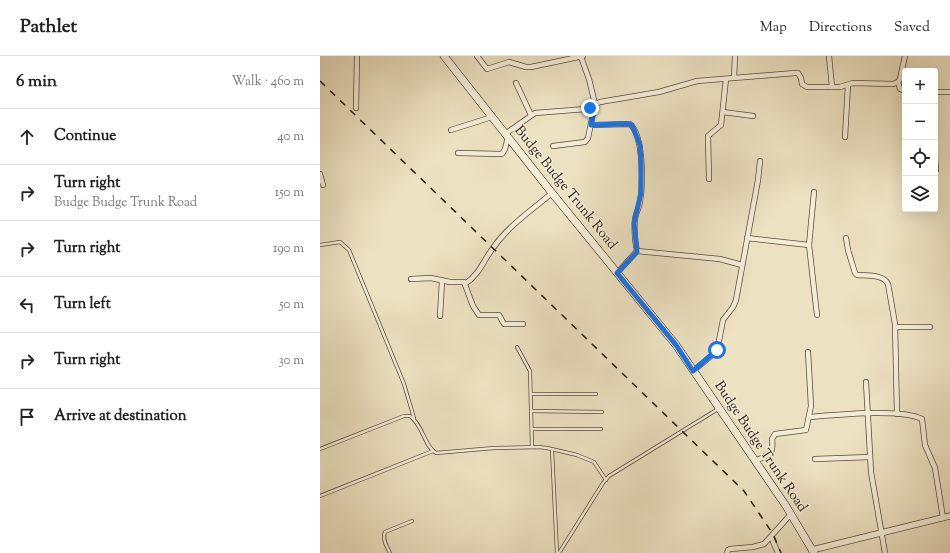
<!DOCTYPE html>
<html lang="en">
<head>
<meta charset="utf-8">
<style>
  :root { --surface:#fff; --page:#f2f2f2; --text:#222; --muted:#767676; --line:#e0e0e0 }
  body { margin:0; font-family:"Sorts Mill Goudy",serif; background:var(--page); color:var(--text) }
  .controls { position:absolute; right:12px; top:12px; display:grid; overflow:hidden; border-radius:4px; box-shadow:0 4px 16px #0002 }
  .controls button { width:36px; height:36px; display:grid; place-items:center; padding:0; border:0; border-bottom:1px solid var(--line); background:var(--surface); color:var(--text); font:20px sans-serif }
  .stop { position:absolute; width:12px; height:12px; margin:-9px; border:3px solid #1a73e8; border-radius:50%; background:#fff }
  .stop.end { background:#1a73e8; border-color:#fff; box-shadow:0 1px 4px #0008 }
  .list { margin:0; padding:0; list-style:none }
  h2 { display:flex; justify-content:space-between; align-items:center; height:52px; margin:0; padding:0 16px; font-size:17px }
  h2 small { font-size:13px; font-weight:400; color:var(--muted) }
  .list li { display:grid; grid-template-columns:26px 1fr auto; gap:12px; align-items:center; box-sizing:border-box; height:56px; padding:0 16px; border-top:1px solid var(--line) }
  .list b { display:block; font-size:15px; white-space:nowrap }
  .list p { margin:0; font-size:13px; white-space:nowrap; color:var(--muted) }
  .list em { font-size:13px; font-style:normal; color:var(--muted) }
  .icon { flex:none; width:22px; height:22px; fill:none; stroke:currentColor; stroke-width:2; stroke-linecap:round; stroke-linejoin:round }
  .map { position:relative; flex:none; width:630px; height:497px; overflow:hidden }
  header { display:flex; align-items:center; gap:24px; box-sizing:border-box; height:56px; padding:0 20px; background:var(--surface); border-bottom:1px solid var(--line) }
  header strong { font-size:19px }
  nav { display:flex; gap:22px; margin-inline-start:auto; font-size:14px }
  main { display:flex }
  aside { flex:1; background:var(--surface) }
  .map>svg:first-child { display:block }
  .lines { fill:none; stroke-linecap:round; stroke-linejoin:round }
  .service-casing { stroke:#5a4a3c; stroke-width:4 }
  .minor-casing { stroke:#5a4a3c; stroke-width:6 }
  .tertiary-casing { stroke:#5a4a3c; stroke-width:7 }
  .secondary-casing { stroke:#29170f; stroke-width:8 }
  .service { stroke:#f3ecd7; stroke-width:2.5 }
  .minor { stroke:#f3ecd7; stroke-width:4.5 }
  .tertiary { stroke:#f3ecd7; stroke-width:5.5 }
  .secondary { stroke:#f3ecd7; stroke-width:7 }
  .rail { stroke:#29170f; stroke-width:1.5; stroke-dasharray:7 7; stroke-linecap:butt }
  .route { stroke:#1a73e8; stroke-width:5 }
  .labels { text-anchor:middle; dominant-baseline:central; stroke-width:3; stroke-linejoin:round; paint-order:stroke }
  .street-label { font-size:14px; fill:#29170f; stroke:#f3ecd7 }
</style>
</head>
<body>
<header>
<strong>Pathlet</strong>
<nav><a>Map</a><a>Directions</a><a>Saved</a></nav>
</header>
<main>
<aside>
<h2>6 min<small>Walk · 460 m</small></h2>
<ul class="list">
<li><svg class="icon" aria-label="ahead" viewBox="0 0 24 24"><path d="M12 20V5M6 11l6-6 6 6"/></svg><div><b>Continue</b></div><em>40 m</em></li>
<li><svg class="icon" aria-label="right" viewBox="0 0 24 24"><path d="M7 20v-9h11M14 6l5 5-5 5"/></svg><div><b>Turn right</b><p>Budge Budge Trunk Road</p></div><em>150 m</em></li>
<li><svg class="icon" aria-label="right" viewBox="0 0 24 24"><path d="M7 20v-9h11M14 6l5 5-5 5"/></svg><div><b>Turn right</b></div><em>190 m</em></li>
<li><svg class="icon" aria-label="left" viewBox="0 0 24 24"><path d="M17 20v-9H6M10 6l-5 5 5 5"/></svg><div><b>Turn left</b></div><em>50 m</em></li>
<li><svg class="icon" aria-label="right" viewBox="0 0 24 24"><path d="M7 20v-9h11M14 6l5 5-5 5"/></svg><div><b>Turn right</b></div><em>30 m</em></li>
<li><svg class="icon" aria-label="arrive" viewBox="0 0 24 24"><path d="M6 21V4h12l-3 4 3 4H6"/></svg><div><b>Arrive at destination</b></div></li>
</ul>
</aside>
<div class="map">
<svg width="630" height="497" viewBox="0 0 630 497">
  <rect width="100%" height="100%" fill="#ece1c1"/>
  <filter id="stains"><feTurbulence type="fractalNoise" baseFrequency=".005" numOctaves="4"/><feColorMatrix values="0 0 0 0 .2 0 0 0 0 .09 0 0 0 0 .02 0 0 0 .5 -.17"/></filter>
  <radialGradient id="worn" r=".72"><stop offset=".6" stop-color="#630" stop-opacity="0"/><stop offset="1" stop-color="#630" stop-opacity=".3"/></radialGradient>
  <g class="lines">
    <g class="service-casing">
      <g id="service">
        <path d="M0 189 20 186 29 194 84 328 94 362"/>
        <path d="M197 291 210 315 212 391"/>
        <path d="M211 338H276"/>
        <path d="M211 355 282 356"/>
        <path d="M212 373H281"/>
        <path d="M0 393 84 360H90C103 369 104 390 116 397L174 392 219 391 227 392 257 399 274 406 286 424"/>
        <path d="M232 394 237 497"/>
        <path d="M0 440 113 395"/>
        <path d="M70 497C67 491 62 483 65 476L92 465"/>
        <path d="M239 497 283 427 289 420 398 353"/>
      </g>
    </g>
    <g class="minor-casing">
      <g id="minor">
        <path d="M157 0 167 13 189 6 206 11H211L263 0"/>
        <path d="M509 0 512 31"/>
        <path d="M414 22 415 0"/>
        <path d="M578 26 580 33 585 35"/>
        <path d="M196 27 211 59"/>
        <path d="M615 36H630"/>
        <path d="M36 52 37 0"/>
        <path d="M403 56 433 60"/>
        <path d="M271 69 310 68C324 80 323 129 320 146 319 153 315 158 315 164 314 174 315 186 317 195L400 203 422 209"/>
        <path d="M131 74 172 61"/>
        <path d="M185 78 215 57 266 53 280 46 339 36 377 25 475 17H478L481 22 482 28 487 31H520L533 27 573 28 578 26 580 23 585 0"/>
        <path d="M525 81 528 29"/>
        <path d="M233 90 265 86 268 82 275 48 269 23 261 1"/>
        <path d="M138 97 182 98 185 93 188 81"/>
        <path d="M615 102 616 114"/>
        <path d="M0 118 3 129"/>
        <path d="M389 123 388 80 401 69 406 23"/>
        <path d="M494 136 489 189 497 259"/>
        <path d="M427 182 489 189"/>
        <path d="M526 182 528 194 535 217 537 219C546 220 564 218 568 228L575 268 577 358"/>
        <path d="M297 217 317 195"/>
        <path d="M91 223 111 222 130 226H144L153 250 159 259H179L184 268H203"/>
        <path d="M145 228C160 218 163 205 173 192 188 170 212 154 232 137"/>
        <path d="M120 260 122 225"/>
        <path d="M576 271H610"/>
        <path d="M373 315 397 295 403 264 413 251 416 244 438 124 440 105"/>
        <path d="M546 326 551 416 565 497"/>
        <path d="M490 361C515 359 581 352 602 363L605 389 615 412 623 462"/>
        <path d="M495 403 550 401"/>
        <path d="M435 405C449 398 454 400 452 383L455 378 486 374 491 350 488 296"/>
        <path d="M451 481 458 497"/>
        <path d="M407 497 408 494 410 493 433 491 444 488 471 458"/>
      </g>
    </g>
    <g class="tertiary-casing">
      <path id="tertiary" d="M492 494 630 460"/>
    </g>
    <g class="secondary-casing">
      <path id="secondary" d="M124 0 232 137 356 289 466 450 494 497"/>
    </g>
    <use href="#service" class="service"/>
    <use href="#minor" class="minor"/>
    <use href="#tertiary" class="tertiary"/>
    <use href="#secondary" class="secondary"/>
    <path class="rail" d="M0 25 424 435 453 478 461 497"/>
  </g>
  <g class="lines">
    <path class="route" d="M270 52 275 48 271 69 307 68 312 69 320 89 321 105V137L314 167 317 196 297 217 356 289 373 315 397 294"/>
  </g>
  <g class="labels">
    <g class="street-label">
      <text transform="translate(245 132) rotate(51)">Budge Budge Trunk Road</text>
      <text transform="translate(440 391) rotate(56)">Budge Budge Trunk Road</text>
    </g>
  </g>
  <rect width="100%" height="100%" filter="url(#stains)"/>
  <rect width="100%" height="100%" fill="url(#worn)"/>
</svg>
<div class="controls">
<button>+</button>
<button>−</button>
<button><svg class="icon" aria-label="locate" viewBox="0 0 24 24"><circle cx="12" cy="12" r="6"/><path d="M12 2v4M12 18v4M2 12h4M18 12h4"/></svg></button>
<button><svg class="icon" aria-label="layers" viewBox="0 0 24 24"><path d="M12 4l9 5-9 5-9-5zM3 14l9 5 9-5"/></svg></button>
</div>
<div class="stop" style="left:397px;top:294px"></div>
<div class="stop end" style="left:270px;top:52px"></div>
</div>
</main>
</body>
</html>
